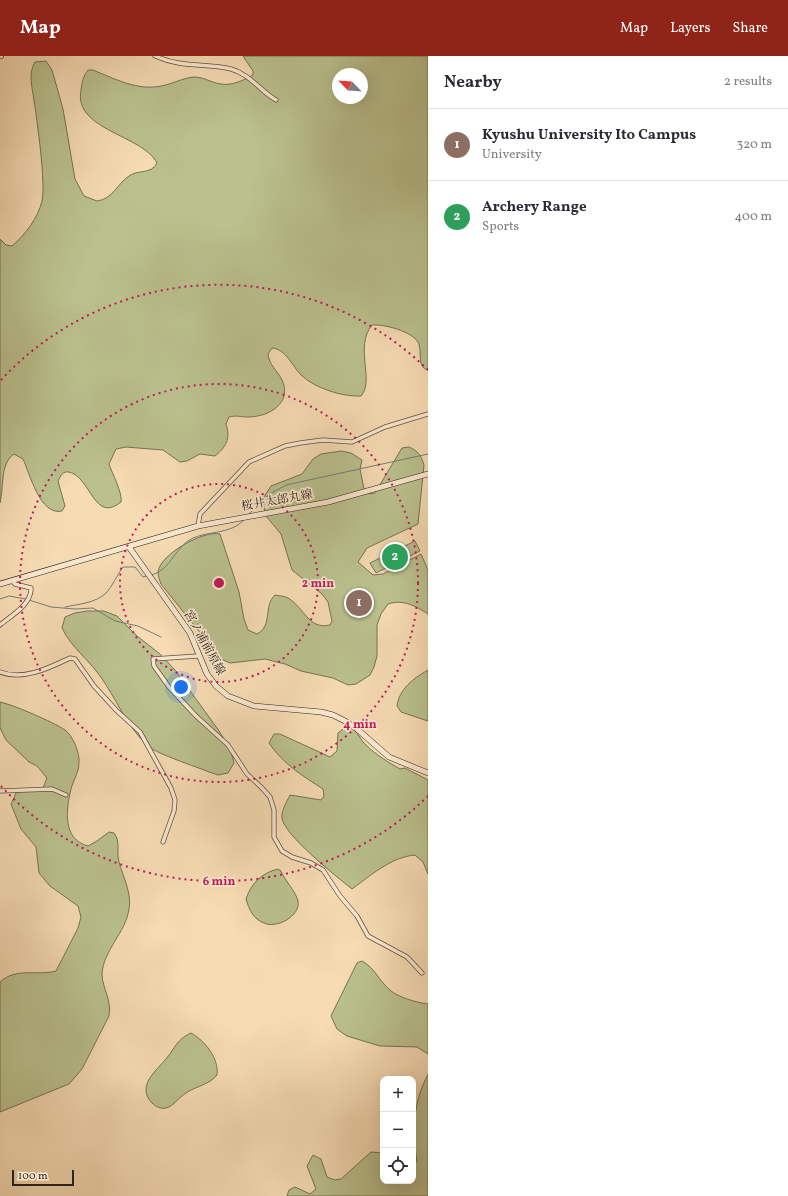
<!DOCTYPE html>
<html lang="en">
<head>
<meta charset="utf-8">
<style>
  :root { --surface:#fff; --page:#f7f7f7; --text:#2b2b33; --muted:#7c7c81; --line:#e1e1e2; --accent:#8f2418 }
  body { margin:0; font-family:Vollkorn,"Noto Serif JP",serif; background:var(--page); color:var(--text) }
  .controls { position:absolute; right:12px; bottom:12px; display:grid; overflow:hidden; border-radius:8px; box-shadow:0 4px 16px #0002 }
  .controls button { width:36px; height:36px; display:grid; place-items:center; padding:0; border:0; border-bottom:1px solid var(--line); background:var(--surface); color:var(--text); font:20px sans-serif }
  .compass { position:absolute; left:332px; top:12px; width:36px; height:36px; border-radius:50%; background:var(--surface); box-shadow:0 4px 16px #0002; rotate:295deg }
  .scale { position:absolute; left:12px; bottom:10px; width:62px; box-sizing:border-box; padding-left:4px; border:2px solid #31221c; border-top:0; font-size:11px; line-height:14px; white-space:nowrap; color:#31221c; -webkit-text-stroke:3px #f9e8ce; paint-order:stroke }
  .you { position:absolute; left:181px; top:631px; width:14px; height:14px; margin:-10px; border:3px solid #fff; border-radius:50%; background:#1a73e8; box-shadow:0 0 0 6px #1a73e833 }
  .badge { display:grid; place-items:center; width:26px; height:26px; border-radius:50%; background:var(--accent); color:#fff; font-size:13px; font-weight:700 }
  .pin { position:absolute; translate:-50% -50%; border:2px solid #fff; box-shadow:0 1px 4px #0006 }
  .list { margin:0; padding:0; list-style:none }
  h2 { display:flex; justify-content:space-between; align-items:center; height:52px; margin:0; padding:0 16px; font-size:17px }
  h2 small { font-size:13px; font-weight:400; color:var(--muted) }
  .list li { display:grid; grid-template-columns:26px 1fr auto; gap:12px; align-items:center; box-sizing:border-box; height:72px; padding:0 16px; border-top:1px solid var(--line) }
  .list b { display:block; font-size:15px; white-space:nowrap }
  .list p { margin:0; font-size:13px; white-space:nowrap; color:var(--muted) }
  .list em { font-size:13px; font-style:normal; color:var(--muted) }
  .icon { flex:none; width:22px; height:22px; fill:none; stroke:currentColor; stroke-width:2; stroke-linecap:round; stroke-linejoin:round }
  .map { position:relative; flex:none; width:428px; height:1140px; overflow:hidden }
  header { display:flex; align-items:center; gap:24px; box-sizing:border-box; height:56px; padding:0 20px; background:var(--accent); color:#fff }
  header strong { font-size:19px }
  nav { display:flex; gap:22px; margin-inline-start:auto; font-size:14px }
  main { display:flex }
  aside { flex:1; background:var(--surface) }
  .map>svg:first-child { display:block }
  .green { fill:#bac18e; stroke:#767255; fill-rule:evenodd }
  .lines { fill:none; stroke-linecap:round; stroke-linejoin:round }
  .stream { stroke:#747d78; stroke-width:1 }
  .minor-casing { stroke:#625042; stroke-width:5 }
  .tertiary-casing { stroke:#625042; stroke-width:6 }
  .secondary-casing { stroke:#31221c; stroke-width:6 }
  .minor { stroke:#f9e8ce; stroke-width:3.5 }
  .tertiary { stroke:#f9e8ce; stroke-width:4.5 }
  .secondary { stroke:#f9e8ce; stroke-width:5 }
  .ring { fill:none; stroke:#c2185b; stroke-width:2; stroke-dasharray:2 4 }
  .labels { text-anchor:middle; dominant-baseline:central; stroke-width:3.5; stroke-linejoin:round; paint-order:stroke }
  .street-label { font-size:12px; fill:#31221c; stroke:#f9e8ce }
  .centre { fill:#c2185b; stroke:#f9e8ce; stroke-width:2 }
  .ring-label { font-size:12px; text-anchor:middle; font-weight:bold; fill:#c2185b; stroke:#f9e8ce; stroke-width:3.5; stroke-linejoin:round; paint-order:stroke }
</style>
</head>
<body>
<header>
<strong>Map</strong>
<nav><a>Map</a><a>Layers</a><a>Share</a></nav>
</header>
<main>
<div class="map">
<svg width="428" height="1140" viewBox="0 0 428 1140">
  <rect width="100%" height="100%" fill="#f6dbb3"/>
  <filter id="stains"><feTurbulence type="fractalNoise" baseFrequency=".005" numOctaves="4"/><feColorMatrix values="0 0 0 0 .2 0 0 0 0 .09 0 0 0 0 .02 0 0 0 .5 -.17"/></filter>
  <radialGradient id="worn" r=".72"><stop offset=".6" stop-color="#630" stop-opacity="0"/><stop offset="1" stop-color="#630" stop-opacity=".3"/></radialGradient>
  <g class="green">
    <path d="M243 0H428V314C416 311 423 295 418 286 411 275 384 268 372 269 354 291 375 324 361 340 342 341 315 332 301 319 293 311 286 293 272 292L268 298C269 309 277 314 282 324 285 330 286 339 282 345 275 356 261 361 247 361 241 361 236 359 229 361L226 368C231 383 226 391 215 400L200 398 187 405 180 406 163 394 126 391 116 393 109 408C112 417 123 438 121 446 94 468 91 421 69 416 63 415 61 419 58 425L65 450 62 455C40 460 30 418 23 403L14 398C0 407 4 431 0 447V183L6 189 12 190C25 179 38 162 42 145 46 127 37 65 34 44 32 31 28 17 35 6L46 5 52 14 63 53 75 123 84 140 97 145C113 143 117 128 129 120 138 113 151 119 157 107 143 79 73 74 81 34 82 27 83 20 88 14H93C115 23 138 35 161 30 172 28 183 22 194 21 204 21 212 27 221 28 232 30 244 24 253 19V15ZM338 18H362V42H338Z"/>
    <path d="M409 391C418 395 421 399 424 409L418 468 367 492 358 506 373 519 383 518 421 498 428 514V558C415 550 404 543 388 548L381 558 377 569V600L374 611 370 619 356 628 348 629 333 622 301 615 285 608 265 603 230 607 221 603 161 528C160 525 158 520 158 516 160 498 204 474 220 478L239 536 244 563 248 574 257 578C273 570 263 550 275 539 279 540 285 540 288 542 304 551 308 574 330 569L332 565 328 546 322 538 292 514 281 478 266 460 262 444 271 430 302 418 313 403 321 398 341 395 351 397 362 404 360 413 364 433 369 438 375 437 402 392Z"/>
    <path d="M415 485 420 495 376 517 370 507Z"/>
    <path d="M87 555H104L117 560 137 580 160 598 175 614 217 672 230 692 234 707 228 717 218 719 209 716C195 710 159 699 148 690 127 671 116 642 100 620 88 603 71 591 62 572L65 561 75 557Z"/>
    <path d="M428 614V665L401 656 397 650C399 633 414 622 428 614Z"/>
    <path d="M0 646C14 649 53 666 65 674 73 680 80 697 79 707 79 716 73 725 71 733 66 754 62 783 88 790L97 785 109 776 114 777C121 786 116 795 119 806 123 821 132 837 129 853 126 876 103 895 102 918 102 932 112 943 109 960L82 1013 69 1028 0 1056V926C16 911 38 920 56 915L78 872 81 861 78 850 50 830 39 817 36 791 21 773 11 748 16 737 26 733 43 732 47 722 37 710 29 706 6 684 0 672Z"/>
    <path d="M351 672C358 675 360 684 366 689 376 699 388 706 400 713L405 712 428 724V818L423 806 415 799C391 801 370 820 352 833 337 821 284 779 282 762 281 755 287 745 290 739L321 744 324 740 323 733C303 720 283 708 269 687L274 678H280L330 701 337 695 338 677 343 673Z"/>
    <path d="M278 813 281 815C285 825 295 834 298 845 301 860 276 873 264 867 253 863 249 853 246 843 251 828 261 817 278 813Z"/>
    <path d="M362 905C376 913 378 924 390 934 397 941 418 947 428 948V998L417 991 380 990 347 980 337 973 331 960 357 907Z"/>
    <path d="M191 977C205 985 219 1002 217 1019 209 1029 196 1030 186 1037 179 1041 174 1050 166 1052 161 1053 156 1051 152 1047 136 1030 156 1015 166 1003 176 991 176 984 191 977Z"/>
    <path d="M428 1018V1140H287L289 1134 295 1131 310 1138 316 1133 307 1110 313 1099 321 1103 327 1121 335 1124 341 1123 371 1096 382 1097H383V1125H413V1106H417C412 1072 413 1048 428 1018Z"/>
  </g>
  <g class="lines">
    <g class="stream">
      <path d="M248 459 268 439 286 429 428 398"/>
      <path d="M152 519C172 513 175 490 193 482 209 475 230 478 243 465"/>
      <path d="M0 543 9 540 26 543"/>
      <path d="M29 544 51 551 75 553 93 552 115 565 138 570 161 581"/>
      <path d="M65 551C79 548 96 547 106 537 112 531 117 519 123 511H135L143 521 146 520"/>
    </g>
    <g class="minor-casing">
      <g id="minor">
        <path d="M155 0C182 12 204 7 231 13 250 18 260 35 276 44"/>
        <path d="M198 470 200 458 249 406 285 390 300 387 323 384 352 386 385 371 428 358"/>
        <path d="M0 569C11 560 32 548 31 532L15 528 12 525"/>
        <path d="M198 600 153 603 154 610 169 631 196 660 228 689 247 718 262 732 270 741 274 754V781L282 795 292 801 311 807 323 814 340 840 357 860 368 880 407 901 422 917"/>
        <path d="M0 616C23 625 49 612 70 602L75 603 94 630 117 655 140 676 171 732 175 744 174 755 163 786"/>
        <path d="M0 735 52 733 66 739"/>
      </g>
    </g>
    <g class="tertiary-casing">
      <path id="tertiary" d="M0 0H1"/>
    </g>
    <g class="secondary-casing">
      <g id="secondary">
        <path d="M129 491 190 577 207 618 216 630 228 640 254 650 321 656 333 659 345 665 357 673 389 701 428 717"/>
        <path d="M0 528 198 470 328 446 428 418"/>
      </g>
    </g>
    <use href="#minor" class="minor"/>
    <use href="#tertiary" class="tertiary"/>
    <use href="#secondary" class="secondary"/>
  </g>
  <g class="ring">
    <circle cx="219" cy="527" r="99"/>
    <circle cx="219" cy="527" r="199"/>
    <path d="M428 740A298 298 0 0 1 1 730M1 324A298 298 0 0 1 428 314"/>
  </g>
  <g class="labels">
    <g class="street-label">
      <text transform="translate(277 445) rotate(-10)">桜井太郎丸線</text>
      <text transform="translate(204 587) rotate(61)">宮ノ浦前原線</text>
    </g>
  </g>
  <circle cx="219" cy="527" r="6" class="centre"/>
  <g class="ring-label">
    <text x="318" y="531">2 min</text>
    <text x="360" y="672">4 min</text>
    <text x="219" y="829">6 min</text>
  </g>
  <rect width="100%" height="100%" filter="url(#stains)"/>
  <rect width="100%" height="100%" fill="url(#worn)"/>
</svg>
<div class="controls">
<button>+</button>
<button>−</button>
<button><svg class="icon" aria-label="locate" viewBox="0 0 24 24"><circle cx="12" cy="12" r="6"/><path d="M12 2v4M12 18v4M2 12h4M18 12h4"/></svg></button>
</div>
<svg class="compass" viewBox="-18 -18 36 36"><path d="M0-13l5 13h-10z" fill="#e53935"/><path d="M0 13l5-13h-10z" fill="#7c7c81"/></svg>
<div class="scale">100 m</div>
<div class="you"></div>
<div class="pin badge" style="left:359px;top:547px;background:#8d6e63">1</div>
<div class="pin badge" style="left:395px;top:501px;background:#2e9e5b">2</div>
</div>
<aside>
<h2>Nearby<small>2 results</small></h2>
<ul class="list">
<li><span class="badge" style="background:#8d6e63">1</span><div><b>Kyushu University Ito Campus</b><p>University</p></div><em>320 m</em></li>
<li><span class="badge" style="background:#2e9e5b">2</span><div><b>Archery Range</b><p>Sports</p></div><em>400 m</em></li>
</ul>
</aside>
</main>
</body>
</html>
